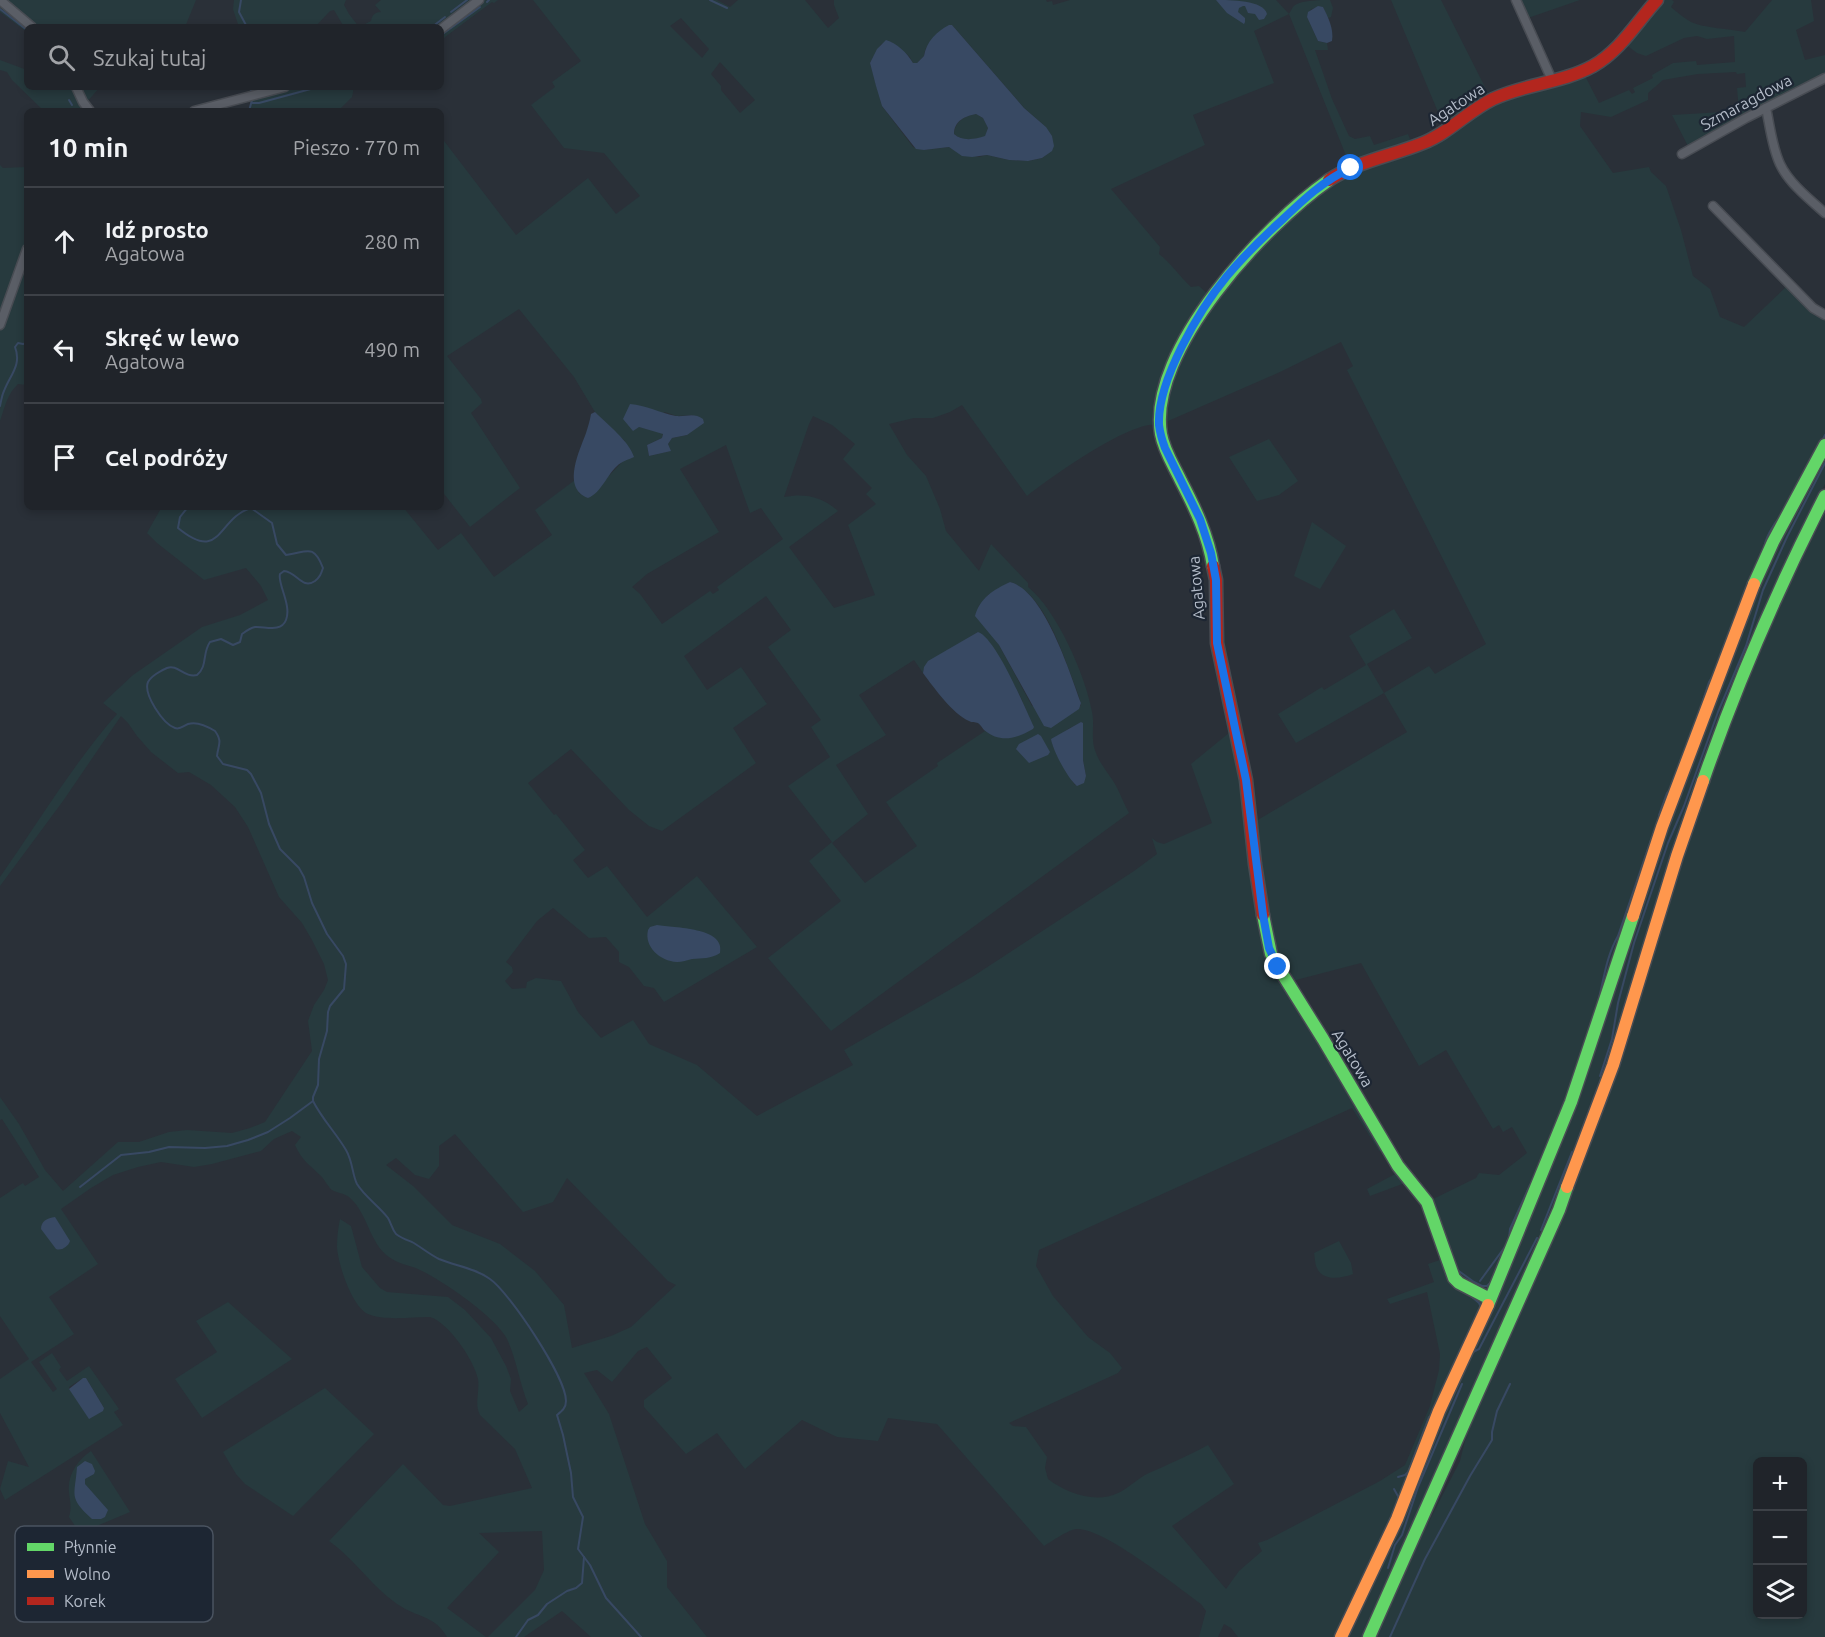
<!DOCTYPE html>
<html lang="pl">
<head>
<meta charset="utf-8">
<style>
  :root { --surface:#20242a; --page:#2d3036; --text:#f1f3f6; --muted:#a2a4a8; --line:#3d4147 }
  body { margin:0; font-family:Ubuntu,sans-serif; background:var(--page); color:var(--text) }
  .controls { position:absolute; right:18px; bottom:18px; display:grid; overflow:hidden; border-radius:9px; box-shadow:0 3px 9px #0003 }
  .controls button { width:54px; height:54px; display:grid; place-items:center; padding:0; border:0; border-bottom:2px solid var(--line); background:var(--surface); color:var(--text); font:30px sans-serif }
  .stop { position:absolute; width:18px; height:18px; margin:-14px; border:4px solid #1a73e8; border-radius:50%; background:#fff }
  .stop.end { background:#1a73e8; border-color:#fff; box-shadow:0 2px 6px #0008 }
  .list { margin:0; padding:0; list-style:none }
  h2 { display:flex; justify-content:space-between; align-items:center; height:78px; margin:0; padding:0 24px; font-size:26px }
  h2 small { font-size:20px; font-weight:400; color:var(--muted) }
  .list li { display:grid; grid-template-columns:39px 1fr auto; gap:18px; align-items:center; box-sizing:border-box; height:108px; padding:0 24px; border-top:2px solid var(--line) }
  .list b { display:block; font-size:22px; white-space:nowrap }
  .list p { margin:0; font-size:20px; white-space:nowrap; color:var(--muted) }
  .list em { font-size:20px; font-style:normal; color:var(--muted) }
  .icon { flex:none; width:33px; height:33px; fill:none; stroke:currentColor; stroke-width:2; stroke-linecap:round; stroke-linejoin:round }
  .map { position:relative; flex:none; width:1825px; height:1637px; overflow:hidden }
  .search { position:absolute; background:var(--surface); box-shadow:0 3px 9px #0003; left:24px; top:24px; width:420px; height:66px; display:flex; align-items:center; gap:15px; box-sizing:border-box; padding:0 21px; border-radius:9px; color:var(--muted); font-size:22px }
  .panel { position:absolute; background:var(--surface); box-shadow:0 3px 9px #0003; left:24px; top:108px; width:420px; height:402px; border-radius:9px }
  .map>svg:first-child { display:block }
  .green { fill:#273a3e; fill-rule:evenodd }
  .water { fill:#384963; fill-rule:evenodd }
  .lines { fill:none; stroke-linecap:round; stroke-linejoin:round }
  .stream { stroke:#384963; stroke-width:2 }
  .street-casing { stroke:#484c53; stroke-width:11 }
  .fast-casing { stroke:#484c53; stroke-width:15 }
  .slow-casing { stroke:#484c53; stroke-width:15 }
  .jam-casing { stroke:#484c53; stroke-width:15 }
  .street { stroke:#5a5e66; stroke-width:8 }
  .fast { stroke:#63d668; stroke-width:12 }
  .slow { stroke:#ff974d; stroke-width:12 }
  .jam { stroke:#b3261e; stroke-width:12 }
  .route { stroke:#1a73e8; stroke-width:8 }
  .labels { text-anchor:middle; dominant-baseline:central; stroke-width:4.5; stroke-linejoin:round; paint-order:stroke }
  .street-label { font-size:16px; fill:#b4bcc9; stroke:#1d2633 }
  .key { fill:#1d2633; stroke:#4a5360; stroke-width:1.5 }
  .key-label { font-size:16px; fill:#b4bcc9 }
</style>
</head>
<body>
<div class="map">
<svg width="1825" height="1637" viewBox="0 0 1825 1637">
  <rect width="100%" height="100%" fill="#2a3038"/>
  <g class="green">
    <path d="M0 0H196L185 27H27V32L0 12Z"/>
    <path d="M234 0H346L344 5 349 14 359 27 371 21C372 15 375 12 381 12L375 5 381 0H498L494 3 492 2 445 37 441 43V27H344L334 10 330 11 315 27H239L233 9Z"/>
    <path d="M533 0H717L730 7 738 0H805L828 28 839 18 834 5V0H1046L1047 2 1052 1 1053 5 1070 0H1276L1289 14C1291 11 1292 7 1295 5 1304 0 1320 0 1330 0L1333 8 1331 17 1328 18 1323 7 1311 9 1307 17 1318 41 1327 43 1328 50H1315L1332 99 1349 136 1355 139 1370 136 1374 145 1408 134 1413 147 1446 131 1391 0H1441L1491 99 1582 70 1599 103 1629 90 1632 94 1635 92 1633 88 1653 78 1652 75 1673 63 1696 61 1697 65 1735 62 1734 36 1707 39 1697 36 1684 38 1646 56 1637 53 1621 41 1657 0H1672L1674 2 1671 7C1677 12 1684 18 1691 22 1704 28 1730 29 1745 32L1772 0H1811L1814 21 1796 30 1805 60 1825 55V78L1690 150 1672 115 1739 111 1737 88 1746 87 1745 73 1737 74 1736 72 1698 74 1663 80 1648 93V100L1611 117 1581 112 1580 126 1613 173 1649 167 1651 172 1666 186 1681 230 1693 276 1710 289 1720 317 1744 327 1786 287 1814 315 1825 319V484L1805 524 1615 1038 1560 1195 1362 1637H1238L1231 1628 1224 1624 1218 1637H1199L1206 1611 1201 1604C1178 1587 1102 1527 1077 1529 1069 1529 1051 1542 1044 1546L937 1424 888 1418 878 1441 837 1437 802 1420 745 1469 717 1433 686 1454 644 1407V1400L672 1378 647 1347 638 1351 612 1382 597 1370 584 1373 609 1414 645 1524 667 1561V1587L707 1637H591L562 1611 524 1637H488L535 1590 544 1570 542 1531 479 1533 499 1552 447 1608 486 1637H447C435 1616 420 1618 402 1607 374 1590 356 1560 329 1541L403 1464 443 1505 450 1506 532 1488 515 1449 480 1415C474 1404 480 1391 478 1379 474 1360 448 1322 430 1317 413 1317 383 1321 368 1314 352 1307 338 1264 337 1247 337 1238 338 1228 340 1219L351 1226 362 1267 380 1288 387 1292 448 1297 465 1310 491 1338 506 1366 511 1379 510 1391 519 1412 528 1404C520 1384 516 1358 507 1339 496 1317 442 1280 418 1269 409 1265 398 1264 389 1257 369 1243 368 1213 349 1197 344 1193 337 1193 332 1190 328 1187 325 1180 321 1176 308 1163 303 1162 295 1145L301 1137 292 1131 274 1139 261 1151 212 1164 194 1167 161 1162 138 1167 113 1175 91 1188 61 1209 98 1264 49 1297 74 1334 31 1362 53 1392 57 1389 39 1362 52 1353 61 1367 59 1370 67 1381 89 1366 119 1409 114 1412 123 1425 5 1500 0 1489 8 1461 29 1467 0 1413V1379L29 1359 0 1316V1198L23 1183 25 1186 39 1177 2 1119 0 1120V1097L19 1124 45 1170 63 1191 118 1142H139L169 1132 187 1130 232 1133 250 1128 265 1122 312 1051 308 1021 314 1005 324 990 328 980 324 964 312 940 302 923 279 897 248 827 235 807 211 785 189 772 178 773 151 752 137 736 128 723 121 716 63 801 0 886V877C38 823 73 764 117 714L103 703 133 675 202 627 240 615 268 600 261 586 246 568 204 580 157 543 147 533 160 510 157 507H403L438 550 461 533 494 577 552 535 535 510 575 480 579 493 588 498 623 461 625 441 614 432 595 412 574 377 519 309 447 356 481 399 482 403 471 413 520 488 470 527 441 490V137L516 235 588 178 616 214 640 196 604 153 564 148 531 105 555 87 552 82 581 61ZM1289 14 1351 168 1243 258 1211 297 1199 286 1191 287C1179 276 1171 263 1159 254L1160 247 1111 189 1205 145 1193 115 1274 83 1254 31ZM681 18 709 49 702 58 670 26ZM952 25 1024 108 1046 127 1047 154 1042 158 1028 161 1009 160 987 155 979 157 958 152 949 147 924 150 913 147 882 106 870 63 881 44 891 42 909 56 913 63H917L924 56C926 40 940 34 952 25ZM720 62 755 100 740 113 721 90V86L711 74ZM1341 342 1353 366 1347 370 1486 644 1435 674 1429 666 1384 693 1367 664 1412 638 1394 609 1349 636 1366 665 1324 690 1322 687 1278 714 1296 743 1384 693 1407 732 1251 824 1235 728 1191 764 1212 823 1164 844 1157 842 1152 838 1157 854 1134 871 972 977 844 1050 853 1065 757 1116 697 1065 649 1044 633 1020 601 1038 578 1012 561 981 536 978 527 982 526 988 512 989 505 981 513 972 512 967 506 962 537 921 553 908 589 938 606 937 619 952V962L629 967 644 986 654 988 664 1002 757 947 697 876 647 917 607 866 588 878 573 860 585 850 556 814 554 815 528 783 571 749 629 810 649 826 662 831 756 763 733 728 767 704 741 667 707 690 684 656 766 596 791 630 768 647 821 720 811 727 830 757 788 786 832 842 809 861 841 901 768 958 831 1031 1129 813C1124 804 1120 793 1115 784 1109 774 1100 764 1096 753 1090 740 1095 725 1092 712 1086 676 1056 609 1028 587V583L991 544 979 571 946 531 940 509 926 476 907 455 889 424 914 418H933L950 412 962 405 1027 496C1050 478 1132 419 1159 425L1280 372ZM665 412 677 416 693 415 687 435 672 438 668 444 670 451 649 456 647 445 662 438 663 433 639 427ZM813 416 832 425 855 444 843 459 872 488 866 494 876 504 848 525 875 595 834 608 789 547 838 511C822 496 804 493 784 497L809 424ZM726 445 750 513 761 508 783 539 717 587 719 590 713 594 710 591 662 624 640 594 632 587 647 574 719 532 680 469ZM1010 582C1042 592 1060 646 1071 675 1074 685 1080 696 1081 706H1032L999 645 984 625 978 607 988 595ZM978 632 1001 661 1020 696 1033 727V729L996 736 985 731 937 763 938 766 886 802 917 846 865 883 832 843 868 814 836 765 886 735 859 695 914 660 923 673V670L954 647ZM1082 722 1083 760 1086 776 1075 785 1066 772 1052 743 1068 729ZM1361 963 1419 1066 1446 1050 1493 1129 1499 1125 1503 1132 1512 1127 1527 1153 1499 1175 1479 1173 1476 1178 1427 1202 1446 1258 1428 1264 1434 1282 1387 1299 1390 1304 1427 1292 1440 1354 1439 1370 1430 1406 1405 1465 1380 1481 1267 1540 1258 1543 1262 1551 1239 1571 1226 1589 1172 1526 1234 1484 1208 1445C1188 1456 1169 1464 1149 1473 1138 1478 1129 1488 1118 1493 1096 1504 1066 1493 1048 1479L1045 1468 1047 1457 1026 1427 1013 1426 1009 1423 1118 1373 1122 1368 1110 1353 1088 1337 1053 1296 1036 1266 1039 1250 1352 1108 1379 1151H1384L1397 1173 1367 1189 1370 1196 1405 1183 1289 985 1296 980ZM455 1134 523 1212 553 1202 567 1178 668 1281 676 1285 631 1327 611 1336 572 1348 564 1305 535 1271 500 1244 452 1225 413 1186 386 1165 396 1158 415 1175 429 1179 439 1166V1146ZM83 1378H86L104 1408 69 1389V1387Z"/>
    <path d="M1516 0H1580L1525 19Z"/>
    <path d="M0 60 27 70V87H100L85 104 87 108 83 111H44L12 80 7 72 0 70Z"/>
    <path d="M249 87H354L352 97 338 111H249L251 104V89Z"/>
    <path d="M976 114 983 118 988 128 985 137C974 139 963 142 954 134 955 121 965 116 976 114Z"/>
    <path d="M0 165 3 168 25 167 27 165V385L18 384C7 394 5 407 0 421Z"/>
    <path d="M1269 439 1298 481 1279 495 1257 501 1229 457Z"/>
    <path d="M1825 512V1637H1375L1423 1533 1460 1461 1465 1441 1750 672 1777 610ZM1758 1462H1802V1614H1758Z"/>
    <path d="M1312 522 1346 546 1320 589 1294 576Z"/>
    <path d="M1339 1241 1351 1263 1353 1274C1343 1278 1323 1282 1317 1268 1315 1265 1315 1258 1314 1253Z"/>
    <path d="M228 1302 292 1359 202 1418 175 1379 217 1352 196 1321Z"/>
    <path d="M325 1388 374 1434 293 1516 245 1484 236 1474 223 1452Z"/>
    <path d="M91 1451 130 1512 80 1533 69 1517C72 1507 70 1502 69 1492 67 1475 78 1460 91 1451Z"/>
  </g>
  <g class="water">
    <path d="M1216 0C1230 0 1264 0 1267 14L1264 19 1259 20 1255 14 1248 13 1245 6H1243L1239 8 1238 12 1245 18V22L1244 24 1227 13Z"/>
    <path d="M1318 6 1323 7C1328 17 1334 29 1332 41L1327 43 1318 41 1307 17 1308 12Z"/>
    <path d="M949 25H952L1024 108 1046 127 1052 136 1054 146 1052 151 1042 158 1028 161 1009 160 987 155 972 157 962 156 949 147 924 150 916 149 882 106 876 86 870 63 877 49 886 40C897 43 907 53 913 63H917L924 56C926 42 937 31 949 25ZM976 114 983 118 988 128 985 136C975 139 963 142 954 134 954 121 965 116 976 114Z"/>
    <path d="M630 404C646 405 660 413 676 416 686 417 694 412 703 419L704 423 687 435 672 438 668 444 671 451 649 456 647 445 662 438 663 434 639 427 633 431 623 419Z"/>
    <path d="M595 412C608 425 629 441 634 457 628 460 622 461 617 466 607 475 601 493 588 498 561 488 580 450 586 433 588 427 590 420 591 414Z"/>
    <path d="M1010 582C1044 590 1070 673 1081 703L1079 709 1051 728 1044 726 999 645 975 616C980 598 993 590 1010 582Z"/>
    <path d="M978 632C996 638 1025 708 1034 727L1033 729C1017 738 1001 744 984 730 982 728 981 725 978 723 975 722 972 723 969 721 953 714 934 688 923 673L924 667 928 661Z"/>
    <path d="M1081 722 1083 723V760L1086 776 1084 783 1077 786C1068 779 1053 751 1051 739Z"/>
    <path d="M1038 734 1041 736 1050 752 1048 755 1029 763 1016 749 1019 744Z"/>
    <path d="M657 925C674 928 726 927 720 953 711 959 702 958 692 959 687 960 682 962 677 962 660 961 644 947 648 930L650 927Z"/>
    <path d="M55 1217 70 1241C68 1247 61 1251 56 1249L41 1229C41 1221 47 1218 55 1217Z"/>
    <path d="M83 1378H86L104 1408 103 1411 89 1419 69 1389Z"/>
    <path d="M85 1461 92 1464 95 1471 94 1474 85 1479V1484L108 1510 105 1517 101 1519H92C68 1497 75 1496 77 1467Z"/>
  </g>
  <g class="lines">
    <g class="stream">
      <path d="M241 0 239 12 247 27"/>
      <path d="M710 0 727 8"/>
      <path d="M487 2 489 0"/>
      <path d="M0 9 27 30"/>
      <path d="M451 12 467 0"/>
      <path d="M432 27 445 17"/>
      <path d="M444 33 480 7"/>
      <path d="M252 87 251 91 258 90 263 87"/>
      <path d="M69 100 72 105"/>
      <path d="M252 103H259L318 87"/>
      <path d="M249 111 252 100"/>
      <path d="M0 406C1 401 2 395 4 391 10 375 22 365 15 347L18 343 23 344 27 343"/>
      <path d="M1822 441 1825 435"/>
      <path d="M188 507 180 517 178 528C222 564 217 518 251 508L272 523 277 544 286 555C306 553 313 542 323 568 321 574 320 577 315 581 302 590 297 572 284 571L280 574C277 583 292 605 286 620 281 633 264 626 255 627 250 628 246 631 242 634L240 642 233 645 221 639 210 642C202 653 208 666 197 675 184 678 178 664 167 668 162 670 151 676 148 682 143 694 163 724 175 728 180 730 183 726 188 724 197 721 207 726 215 731 223 742 218 745 217 756L223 764 247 770 251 774 261 793 269 824 280 849 299 868 304 877 312 903 327 934 343 956 346 964 344 989 330 1006 328 1012 327 1031 319 1059 318 1085 313 1097V1101C322 1119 336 1133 346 1150 353 1162 352 1174 357 1184 365 1197 379 1206 388 1218 391 1223 392 1229 396 1234 401 1238 407 1240 412 1242 421 1247 429 1254 439 1259 456 1266 475 1268 490 1279 509 1292 566 1377 566 1401 566 1408 562 1411 557 1415L563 1435 571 1473 573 1497 583 1517 578 1549 590 1565 606 1598 641 1637"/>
      <path d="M1764 549C1765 538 1773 525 1780 517"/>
      <path d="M1747 587 1754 570"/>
      <path d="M1701 707 1709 682 1714 674"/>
      <path d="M1659 815 1667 793 1671 788"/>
      <path d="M1598 1002C1604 979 1606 957 1618 936L1652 837"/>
      <path d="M1600 1076 1612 1039 1618 1003 1634 943 1668 843 1684 806 1718 712 1746 646 1763 590 1787 537 1825 463"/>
      <path d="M80 1187 121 1155 149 1152 169 1147 205 1148 227 1146 248 1140 268 1132 290 1118 313 1101"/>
      <path d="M1541 1230 1572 1152"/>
      <path d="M1509 1238 1510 1229 1530 1185"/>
      <path d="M1456 1269 1474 1282 1482 1286H1487L1491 1282"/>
      <path d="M1480 1281 1507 1244"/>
      <path d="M1471 1296 1479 1303 1481 1307"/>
      <path d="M1473 1352 1479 1349 1537 1238"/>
      <path d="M1398 1477 1405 1475 1408 1472 1429 1417"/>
      <path d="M1394 1489 1399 1498"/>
      <path d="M1388 1568 1395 1545 1402 1535 1418 1487 1462 1384"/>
      <path d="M516 1637 528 1620 538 1615 547 1604 567 1591 576 1588 582 1583 584 1557"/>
      <path d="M1390 1637 1425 1559 1470 1476 1492 1440V1432L1497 1411 1510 1384"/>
    </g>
    <g class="street-casing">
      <g id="street">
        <path d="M0 0 32 27"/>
        <path d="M1516 0 1552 80"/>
        <path d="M441 29 479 0"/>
        <path d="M76 87 83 102 90 111"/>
        <path d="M1766 108C1770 126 1772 147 1780 164 1789 183 1809 199 1825 213"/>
        <path d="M194 111 285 87"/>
        <path d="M1682 154 1746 118 1825 78"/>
        <path d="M1713 206 1813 308 1825 315"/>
        <path d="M0 325 27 249"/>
      </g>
    </g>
    <g class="fast-casing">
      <g id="fast">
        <path d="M1213 566C1208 535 1195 508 1181 481 1174 466 1164 451 1161 434 1147 350 1265 225 1329 180"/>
        <path d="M1754 584 1773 542 1825 445"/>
        <path d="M1703 781C1737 683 1778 588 1825 496"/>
        <path d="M1263 915 1271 954 1278 967 1323 1039 1398 1166 1427 1202 1454 1278 1459 1283 1490 1299"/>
        <path d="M1488 1305 1571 1102 1633 916"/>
        <path d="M1369 1637 1559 1210 1567 1187"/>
      </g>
    </g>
    <g class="slow-casing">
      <g id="slow">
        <path d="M1633 916 1662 827 1754 584"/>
        <path d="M1567 1187 1613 1065 1677 856 1703 781"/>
        <path d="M1341 1637 1397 1519 1439 1411 1488 1305"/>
      </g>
    </g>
    <g class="jam-casing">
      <g id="jam">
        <path d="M1329 180C1358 161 1391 156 1423 143 1449 133 1468 111 1493 99 1525 84 1562 83 1593 66 1620 51 1637 22 1657 0"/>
        <path d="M1213 566 1216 580 1217 643 1246 780 1255 864 1263 915"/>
      </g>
    </g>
    <use href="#street" class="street"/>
    <use href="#fast" class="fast"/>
    <use href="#slow" class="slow"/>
    <use href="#jam" class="jam"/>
  </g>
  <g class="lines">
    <path class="route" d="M1278 967 1269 948 1263 915 1246 780 1217 643 1216 580 1211 553 1200 519 1165 448C1162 440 1160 433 1159 425 1157 381 1199 310 1227 276 1244 256 1262 238 1282 220 1303 200 1324 180 1351 168"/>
  </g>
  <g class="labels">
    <g class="street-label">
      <text transform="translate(1746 102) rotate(-28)">Szmaragdowa</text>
      <text transform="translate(1456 104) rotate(-33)">Agatowa</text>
      <text transform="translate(1196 588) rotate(-95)">Agatowa</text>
      <text transform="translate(1353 1058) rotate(59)">Agatowa</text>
    </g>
  </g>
  <rect x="15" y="1526" width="198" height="96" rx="9" class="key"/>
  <rect x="27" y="1543" width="27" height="8" fill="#63d668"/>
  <rect x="27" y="1570" width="27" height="8" fill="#ff974d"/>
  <rect x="27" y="1597" width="27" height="8" fill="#b3261e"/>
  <g class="key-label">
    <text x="64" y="1553">Płynnie</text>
    <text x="64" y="1580">Wolno</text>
    <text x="64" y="1607">Korek</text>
  </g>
</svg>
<div class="controls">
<button>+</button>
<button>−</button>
<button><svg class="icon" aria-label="layers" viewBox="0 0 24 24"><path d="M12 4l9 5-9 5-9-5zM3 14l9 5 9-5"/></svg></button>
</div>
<div class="stop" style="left:1351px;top:168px"></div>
<div class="stop end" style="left:1278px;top:967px"></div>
<div class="search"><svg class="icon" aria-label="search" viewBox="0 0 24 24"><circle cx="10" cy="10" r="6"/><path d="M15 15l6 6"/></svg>Szukaj tutaj</div>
<section class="panel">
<h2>10 min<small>Pieszo · 770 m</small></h2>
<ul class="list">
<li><svg class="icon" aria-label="ahead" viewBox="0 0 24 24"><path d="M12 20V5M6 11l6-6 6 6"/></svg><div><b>Idź prosto</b><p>Agatowa</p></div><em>280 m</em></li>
<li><svg class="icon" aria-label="left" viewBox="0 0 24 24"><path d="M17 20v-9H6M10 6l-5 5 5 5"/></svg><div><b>Skręć w lewo</b><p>Agatowa</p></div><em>490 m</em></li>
<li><svg class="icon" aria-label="arrive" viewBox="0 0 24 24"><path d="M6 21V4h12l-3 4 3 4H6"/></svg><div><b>Cel podróży</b></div></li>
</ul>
</section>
</div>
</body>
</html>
